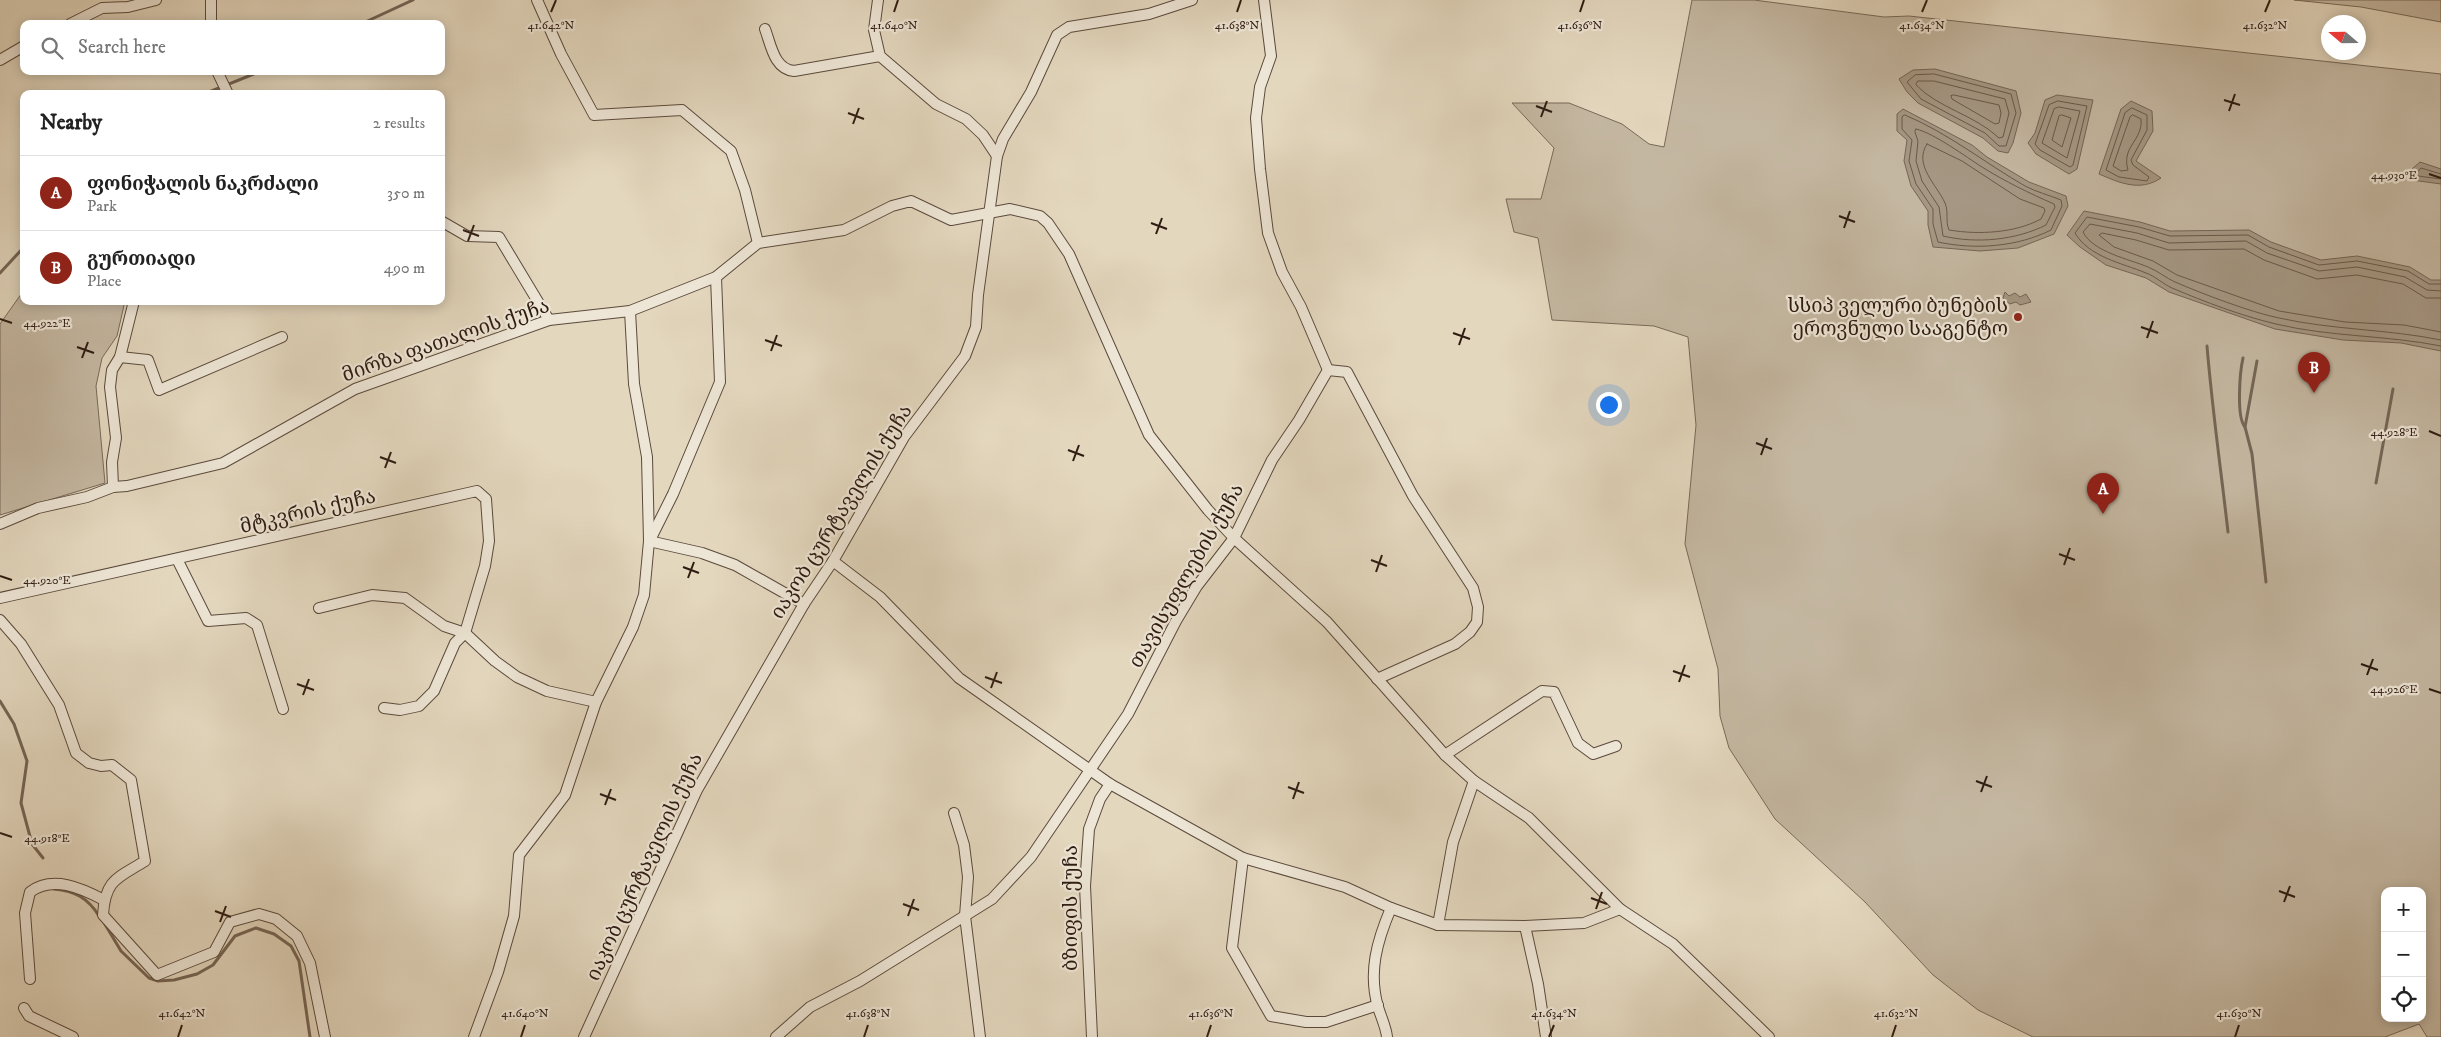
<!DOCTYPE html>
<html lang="en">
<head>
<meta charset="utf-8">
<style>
  :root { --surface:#fff; --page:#f6f6f6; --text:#222; --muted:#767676; --line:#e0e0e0; --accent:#8f2418 }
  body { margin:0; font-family:"IM FELL DW Pica","Noto Serif Georgian",serif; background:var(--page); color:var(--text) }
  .controls { position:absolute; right:15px; bottom:15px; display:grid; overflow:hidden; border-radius:10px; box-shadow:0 2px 12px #0003 }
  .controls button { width:45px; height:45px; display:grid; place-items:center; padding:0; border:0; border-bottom:1px solid var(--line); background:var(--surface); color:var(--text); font:25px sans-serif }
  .compass { position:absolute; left:2321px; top:15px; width:45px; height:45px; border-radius:50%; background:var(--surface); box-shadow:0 2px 12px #0003; rotate:290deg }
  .you { position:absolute; left:1608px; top:404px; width:18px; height:18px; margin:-12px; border:4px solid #fff; border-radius:50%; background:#1a73e8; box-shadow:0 0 0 8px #1a73e833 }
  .badge { display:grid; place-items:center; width:32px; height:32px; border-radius:50%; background:var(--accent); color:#fff; font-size:16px; font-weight:700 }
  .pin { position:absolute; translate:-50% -41px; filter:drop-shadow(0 1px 2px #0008) }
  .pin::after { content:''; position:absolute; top:26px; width:18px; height:15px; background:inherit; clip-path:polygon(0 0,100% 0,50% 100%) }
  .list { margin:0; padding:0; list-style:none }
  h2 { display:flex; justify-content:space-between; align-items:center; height:65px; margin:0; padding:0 20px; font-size:21px }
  h2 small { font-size:16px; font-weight:400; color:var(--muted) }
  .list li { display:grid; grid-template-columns:32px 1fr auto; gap:15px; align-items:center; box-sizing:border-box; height:75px; padding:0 20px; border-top:1px solid var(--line) }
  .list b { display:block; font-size:19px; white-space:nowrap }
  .list p { margin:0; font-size:16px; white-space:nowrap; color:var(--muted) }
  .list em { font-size:16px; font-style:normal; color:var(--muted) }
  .icon { flex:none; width:28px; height:28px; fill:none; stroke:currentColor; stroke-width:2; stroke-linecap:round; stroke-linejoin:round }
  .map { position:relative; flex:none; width:2441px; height:1037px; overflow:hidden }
  .search { position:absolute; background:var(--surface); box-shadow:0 2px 12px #0003; left:20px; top:20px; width:425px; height:55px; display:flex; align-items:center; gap:12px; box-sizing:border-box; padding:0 18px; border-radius:10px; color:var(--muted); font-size:19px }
  .panel { position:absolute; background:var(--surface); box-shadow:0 2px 12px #0003; left:20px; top:90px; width:425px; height:215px; border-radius:10px }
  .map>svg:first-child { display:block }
  .green { fill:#c4b7a1; stroke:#796959; fill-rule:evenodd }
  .water { fill:#a59783; stroke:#756555 }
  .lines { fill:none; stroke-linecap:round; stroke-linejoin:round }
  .shore { stroke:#6a594a; stroke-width:1 }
  .stream { stroke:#756555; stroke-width:3 }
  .minor-casing { stroke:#5b4a3c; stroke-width:12 }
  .minor { stroke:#ede5d5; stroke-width:10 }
  .ticks { fill:none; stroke:#2e1b11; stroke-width:2 }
  .poi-dot { fill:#8f2418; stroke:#ede5d5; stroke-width:2 }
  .labels { text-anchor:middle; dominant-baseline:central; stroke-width:4.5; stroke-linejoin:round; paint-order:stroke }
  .poi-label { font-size:20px; fill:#2e1b11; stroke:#ede5d5; text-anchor:end }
  .street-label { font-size:20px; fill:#2e1b11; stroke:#ede5d5 }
  .ticks-label { font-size:12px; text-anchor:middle; fill:#2e1b11; stroke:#ede5d5; stroke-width:4.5; stroke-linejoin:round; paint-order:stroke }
</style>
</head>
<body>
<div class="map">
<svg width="2441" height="1037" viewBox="0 0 2441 1037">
  <rect width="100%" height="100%" fill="#e3d7be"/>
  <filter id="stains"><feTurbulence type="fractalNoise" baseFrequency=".004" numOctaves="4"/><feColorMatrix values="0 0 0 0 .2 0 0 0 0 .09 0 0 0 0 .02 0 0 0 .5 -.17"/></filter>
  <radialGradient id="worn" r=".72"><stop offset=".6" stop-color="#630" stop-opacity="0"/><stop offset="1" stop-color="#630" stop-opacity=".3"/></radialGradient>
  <g class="green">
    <path d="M1692 0H1754L1884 17 1909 16 2441 74V1037H2427L2419 1024 2385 1037H2033L1978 1010 1933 975 1865 902 1775 819 1729 748 1720 716 1718 669 1685 544 1696 425 1688 337 1654 326 1552 320 1538 238 1514 232 1506 199H1541L1554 148 1512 103H1569L1622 124 1649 144 1664 147ZM2385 891H2422V1018H2385Z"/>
    <path d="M2294 0H2441V22L2361 7Z"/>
    <path d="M24 290V301H125L117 336 102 358 96 386 105 483 0 515V324Z"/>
  </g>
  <g class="water">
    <path d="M1935 69 2016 91 2021 113 2013 143 2008 153 1998 151 1983 138 1918 103 1907 92 1899 79 1913 70Z"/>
    <path d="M2057 95 2093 100 2077 169 2069 174 2036 154 2028 143 2035 133 2045 100Z"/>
    <path d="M2131 101 2152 111 2153 131 2136 161 2161 178C2140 192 2120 183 2099 174L2121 109Z"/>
    <path d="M1903 109 1972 145 1987 157 2029 182 2066 196 2068 206 2054 234 2018 248 1980 251 1933 247 1928 225V211L1911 186 1904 161 1907 140 1897 131V114Z"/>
    <path d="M2420 162 2441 169V184L2412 180 2405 175Z"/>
    <path d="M2084 211 2140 222 2170 231 2249 230 2271 242 2321 260 2357 256 2410 267 2431 280H2441V351L2401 343 2343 340 2275 329 2169 292 2146 278 2106 265 2080 247 2067 235Z"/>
    <path d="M2005 292 2009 296 2015 293 2020 297 2026 294 2031 302 2020 305 2016 302 2010 304 2003 298Z"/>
  </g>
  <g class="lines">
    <g class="shore">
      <path d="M1934 74 2011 94 2016 113 2006 146H1999L1985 133 1921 99 1907 82 1915 75Z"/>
      <path d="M1918 81H1934L2005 99 2009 113 2003 137 1999 138C1975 115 1938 108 1916 85Z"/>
      <path d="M1954 95 1999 105 2001 113 1999 123 1995 124 1952 99 1951 96Z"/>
      <path d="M2058 101 2087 106 2073 165 2070 167 2040 150 2035 144 2049 105Z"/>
      <path d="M2059 107 2080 111 2067 158 2042 143 2054 109Z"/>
      <path d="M2132 108 2147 115V130L2131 160 2133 165 2149 177 2147 181 2119 177 2106 170 2125 113Z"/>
      <path d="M1905 115C1948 133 1985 163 2025 186 2036 192 2049 195 2061 200L2062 206 2051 230C2017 247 1975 250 1938 242L1933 224V209L1916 184 1909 161 1912 140 1902 129V117Z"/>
      <path d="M2062 115 2071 118 2062 147 2052 140 2059 116Z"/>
      <path d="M2133 115 2141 119C2143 141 2121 146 2128 170L2121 171 2113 166 2130 117Z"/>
      <path d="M1916 129C1934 133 1966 157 1982 167 2006 182 2029 193 2054 204L2055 207 2046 225C2016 240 1977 244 1943 236L1939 207 1922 181 1916 161 1918 141 1915 132Z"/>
      <path d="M1927 144 1962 161 2020 199 2044 208 2045 211 2041 219C2015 233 1979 235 1949 230 1945 221 1949 212 1945 203 1937 185 1913 165 1927 144Z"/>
      <path d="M2441 174 2421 168 2416 174 2418 176 2441 179"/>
      <path d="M2441 284H2429L2408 271 2357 261 2319 265 2269 247 2248 235 2170 236 2139 227 2087 217 2075 233C2089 257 2122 263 2146 273 2155 276 2163 284 2172 288 2205 302 2242 316 2276 324 2330 337 2386 335 2441 346"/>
      <path d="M2441 291 2427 290 2405 277 2357 267 2319 271 2267 253 2246 241 2169 243 2137 233 2090 224 2083 232C2093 252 2129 259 2148 267 2158 271 2166 278 2175 282 2203 294 2250 312 2279 318 2333 330 2387 329 2441 340"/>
      <path d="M2441 298H2426L2403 284 2357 275 2317 279 2264 260 2244 249 2169 250 2136 240 2102 233 2099 235 2114 247 2153 261 2177 275 2279 311 2345 322 2404 325 2441 332"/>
    </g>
    <g class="stream">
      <path d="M361 24 413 0"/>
      <path d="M204 94 261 71"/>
      <path d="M0 273 24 247"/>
      <path d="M2207 346C2212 408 2221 470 2228 532"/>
      <path d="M2243 358C2240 371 2236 417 2245 427"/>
      <path d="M2257 361 2245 427 2252 454 2266 582"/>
      <path d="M2376 483 2393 389"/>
      <path d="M0 701 14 724 27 761 21 803 32 844 43 858"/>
      <path d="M54 889C75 891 88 898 99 916"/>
      <path d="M103 921 121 951 149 978 158 981 174 980 197 974 213 965 235 936 256 928 274 934 291 946 299 961 310 1037"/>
    </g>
    <g class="minor-casing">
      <g id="minor">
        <path d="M211 0V24"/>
        <path d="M537 0 561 54 594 115 682 110 731 151 745 190 758 243"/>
        <path d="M878 0 874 30 880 56 936 104 966 119 983 135 997 156"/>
        <path d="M1264 0 1271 56 1260 87 1256 118 1260 169 1268 233 1282 272 1301 307 1328 370"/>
        <path d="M70 24 102 8 128 7 156 0"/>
        <path d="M765 29C771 45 774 69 794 71L880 56"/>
        <path d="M0 60 24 46"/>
        <path d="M217 71 228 94"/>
        <path d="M441 221 467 236 499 237 549 320"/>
        <path d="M120 357 148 360 159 390 282 337"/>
        <path d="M1328 370 1347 372 1413 496 1473 588 1478 607 1477 622 1470 632 1455 644 1377 679"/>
        <path d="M113 487 127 486 223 463 355 389 549 320 630 311 716 277 758 243 844 230 892 206 911 201 951 220 1010 209 1040 216 1048 223 1069 254 1149 435 1208 510 1234 538 1327 622 1445 755 1474 781 1529 818 1620 909 1673 944 1769 1037"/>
        <path d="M0 524 38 508 87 497 113 487 112 462 116 438 110 387 112 370 120 357 134 301"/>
        <path d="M650 540 673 494 720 382 716 277"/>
        <path d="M649 541 702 553 735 565 804 604"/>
        <path d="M177 559 208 621 246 618 257 625 283 709"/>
        <path d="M833 561 880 597 959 678 1110 784 1243 858 1345 887 1391 908 1438 925 1525 926 1584 923 1620 909"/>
        <path d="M0 598 477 491 486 499 489 541 485 566 465 633 455 643 434 691 419 706 400 710 384 708"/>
        <path d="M319 608 372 595 405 598 444 626 465 633 495 661 517 677 547 691 596 702"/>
        <path d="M0 620 21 644 59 705 76 753 89 763 101 766 112 765 131 780 145 861C118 878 105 879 103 915L157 975 214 952 230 922 259 914 276 919 297 936 310 963 325 1037"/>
        <path d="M1445 755 1542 691 1554 692 1578 743 1593 754 1616 746"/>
        <path d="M954 813 964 845 968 877 965 916 980 1037"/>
        <path d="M1243 858 1232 948 1271 1016 1306 1022H1326L1378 1005"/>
        <path d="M1438 925 1453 842 1474 781"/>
        <path d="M1525 926 1538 984 1546 1037"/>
        <path d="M30 979 25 913 30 892C53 875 81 888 104 900"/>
        <path d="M24 1008 29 1016 73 1037"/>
        <path d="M474 1037 498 972 514 916 519 855 565 795 596 702 633 627 644 595 649 541 647 457 634 384 630 311"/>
        <path d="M584 1037 697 790 804 604 833 561 904 437 965 356 976 327 978 295 997 156 1003 139 1031 92 1057 35 1069 27 1149 14 1192 0"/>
        <path d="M776 1037 810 1007 860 981 992 899 1031 857 1128 714 1176 621 1197 586 1234 538 1272 460 1299 420 1328 370"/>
        <path d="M1092 1037 1085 886 1089 829 1100 799 1110 784"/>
        <path d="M1387 1037C1386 1027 1381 1017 1378 1007 1368 972 1377 941 1391 908"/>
      </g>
    </g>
    <use href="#minor" class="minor"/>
  </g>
  <path class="ticks" d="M551 12 556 0M894 12 898 0M1237 12 1241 0M1580 12 1584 0M1922 12 1927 0M2265 12 2270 0M2224 100 2240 105M1536 106 1552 112M2229 111 2235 94M848 113 864 119M1541 117 1547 101M853 124 859 108M2429 174 2441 178M1839 216 1855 222M1151 223 1167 229M1844 228 1850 211M463 230 479 236M1156 234 1162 218M468 241 474 225M0 319 12 323M2141 327 2158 333M1453 333 1470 339M2147 338 2153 321M765 340 782 346M1459 345 1465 328M77 347 94 353M771 351 777 335M82 358 88 342M2429 431 2441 436M1756 443 1772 449M1068 450 1084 456M1761 455 1767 438M380 457 396 463M1073 461 1079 445M385 468 391 452M2059 554 2075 560M1371 560 1387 566M2064 565 2070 548M683 567 699 573M1376 572 1382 555M0 576 12 580M688 578 694 562M2361 664 2378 670M1673 671 1690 677M2367 675 2373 659M985 677 1002 683M1679 682 1685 665M297 684 314 690M991 688 997 672M2429 689 2441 693M303 695 309 679M1976 781 1992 787M1288 787 1304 793M1981 792 1987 776M600 794 616 800M1293 799 1299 782M605 805 611 789M0 833 12 837M2279 891 2295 897M1591 898 1607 904M2284 902 2290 886M903 904 919 910M1596 909 1602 892M215 911 231 917M908 916 914 899M220 922 226 906M178 1037 182 1025M521 1037 525 1025M864 1037 868 1025M1207 1037 1211 1025M1549 1037 1554 1025M1892 1037 1896 1025M2235 1037 2239 1025"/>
  <circle class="poi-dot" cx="2018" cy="317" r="5"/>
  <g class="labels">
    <g class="poi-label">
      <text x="2008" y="306">სსიპ ველური ბუნების<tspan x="2008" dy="23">ეროვნული სააგენტო</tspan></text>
    </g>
    <g class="street-label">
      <text transform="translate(446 341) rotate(-19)">მირზა ფათალის ქუჩა</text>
      <text transform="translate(308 512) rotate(-13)">მტკვრის ქუჩა</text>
      <text transform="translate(842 512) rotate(-58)">იაკობ ცურტაველის ქუჩა</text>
      <text transform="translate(1187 576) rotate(-60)">თავისუფლების ქუჩა</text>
      <text transform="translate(645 867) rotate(-65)">იაკობ ცურტაველის ქუჩა</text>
      <text transform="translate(1071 908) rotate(-90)">ბზიფის ქუჩა</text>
    </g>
  </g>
  <g class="ticks-label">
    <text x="551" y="29">41.642°N</text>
    <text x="894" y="29">41.640°N</text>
    <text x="1237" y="29">41.638°N</text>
    <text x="1580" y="29">41.636°N</text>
    <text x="1922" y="29">41.634°N</text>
    <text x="2265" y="29">41.632°N</text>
    <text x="2394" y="179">44.930°E</text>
    <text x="47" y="327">44.922°E</text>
    <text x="2394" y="436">44.928°E</text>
    <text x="47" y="584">44.920°E</text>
    <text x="2394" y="693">44.926°E</text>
    <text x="47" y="842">44.918°E</text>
    <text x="182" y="1017">41.642°N</text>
    <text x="525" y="1017">41.640°N</text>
    <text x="868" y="1017">41.638°N</text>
    <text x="1211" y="1017">41.636°N</text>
    <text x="1554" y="1017">41.634°N</text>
    <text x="1896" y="1017">41.632°N</text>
    <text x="2239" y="1017">41.630°N</text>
  </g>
  <rect width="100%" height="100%" filter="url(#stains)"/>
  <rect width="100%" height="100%" fill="url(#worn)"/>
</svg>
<div class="controls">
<button>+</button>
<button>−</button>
<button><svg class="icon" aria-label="locate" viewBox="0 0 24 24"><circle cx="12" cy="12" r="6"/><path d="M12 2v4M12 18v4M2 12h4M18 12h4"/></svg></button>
</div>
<svg class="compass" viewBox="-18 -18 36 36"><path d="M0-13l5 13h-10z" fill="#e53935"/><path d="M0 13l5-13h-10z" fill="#767676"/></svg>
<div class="you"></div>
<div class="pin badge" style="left:2103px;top:514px">A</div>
<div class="pin badge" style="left:2314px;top:393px">B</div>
<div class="search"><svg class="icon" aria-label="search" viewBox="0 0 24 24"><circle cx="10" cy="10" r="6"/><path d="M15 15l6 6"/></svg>Search here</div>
<section class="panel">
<h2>Nearby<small>2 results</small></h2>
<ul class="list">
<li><span class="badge">A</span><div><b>ფონიჭალის ნაკრძალი</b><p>Park</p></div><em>350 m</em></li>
<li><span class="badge">B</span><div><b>გურთიადი</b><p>Place</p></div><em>490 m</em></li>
</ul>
</section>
</div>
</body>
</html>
